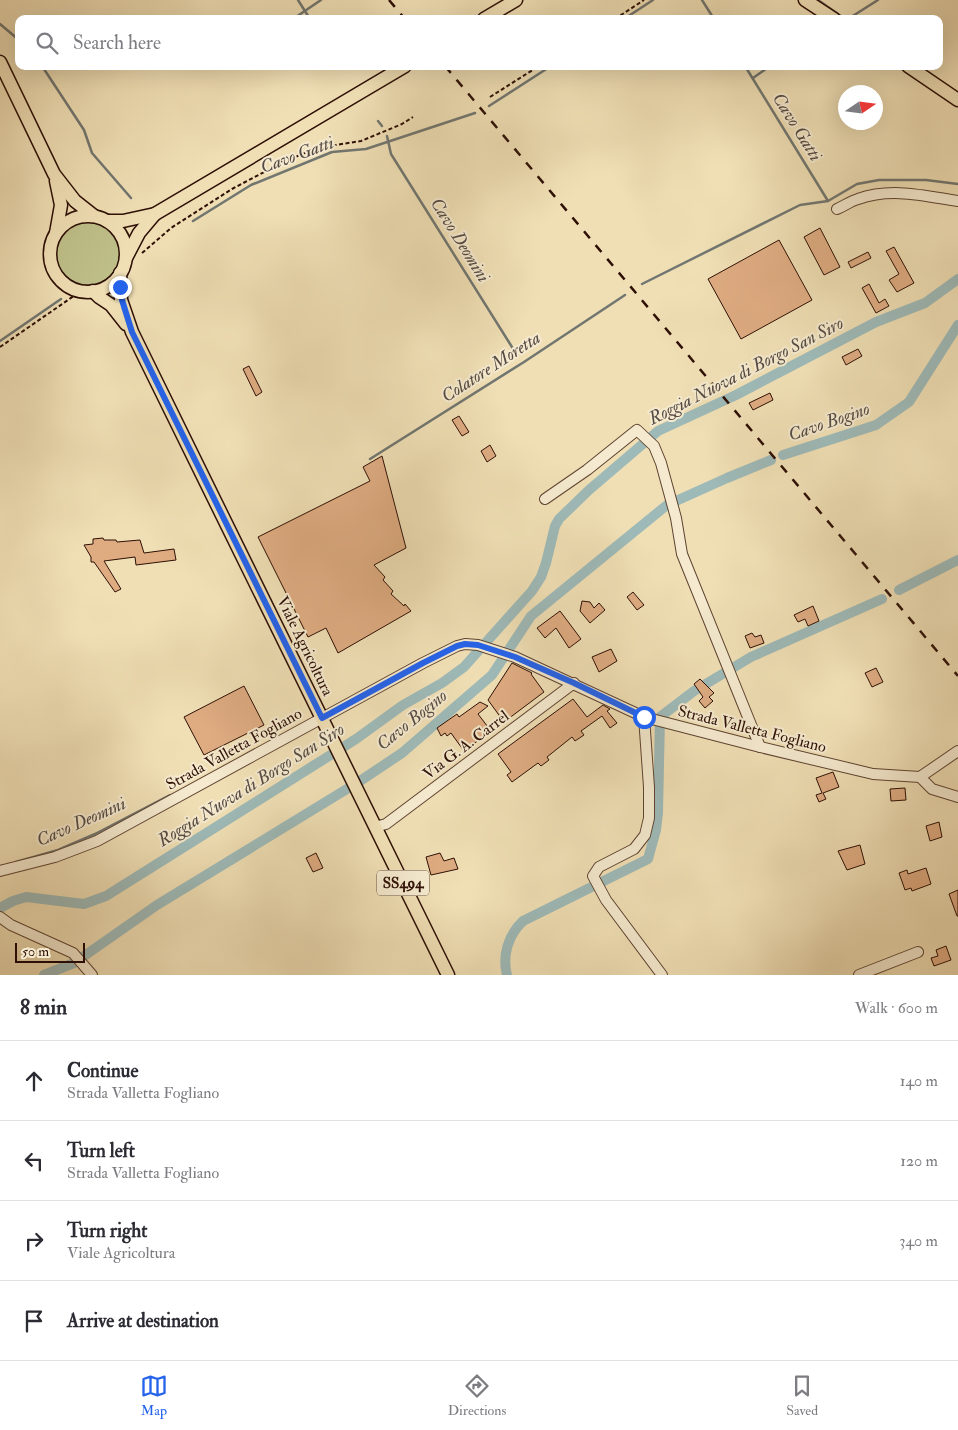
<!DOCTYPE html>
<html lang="en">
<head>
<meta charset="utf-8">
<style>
  :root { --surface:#fff; --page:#f7f7f7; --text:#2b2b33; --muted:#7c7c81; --line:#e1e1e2; --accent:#2563eb }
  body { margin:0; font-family:"IM FELL Double Pica",serif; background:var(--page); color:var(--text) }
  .compass { position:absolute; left:838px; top:85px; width:45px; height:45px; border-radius:50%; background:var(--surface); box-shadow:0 5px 20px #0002; rotate:77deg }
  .scale { position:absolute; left:15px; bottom:12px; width:70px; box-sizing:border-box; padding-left:5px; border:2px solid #2d0f05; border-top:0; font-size:14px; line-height:18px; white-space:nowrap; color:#2d0f05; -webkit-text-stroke:4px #f5eacf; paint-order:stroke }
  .stop { position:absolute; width:15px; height:15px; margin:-11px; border:4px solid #2563eb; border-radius:50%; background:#fff }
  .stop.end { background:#2563eb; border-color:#fff; box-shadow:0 1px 5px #0008 }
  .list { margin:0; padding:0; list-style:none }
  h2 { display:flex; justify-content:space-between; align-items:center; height:65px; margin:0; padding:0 20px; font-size:21px }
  h2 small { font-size:16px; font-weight:400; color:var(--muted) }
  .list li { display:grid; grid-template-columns:32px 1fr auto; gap:15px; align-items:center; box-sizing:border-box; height:80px; padding:0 20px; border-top:1px solid var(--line) }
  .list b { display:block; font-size:19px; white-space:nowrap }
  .list p { margin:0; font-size:16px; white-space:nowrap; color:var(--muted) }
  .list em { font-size:16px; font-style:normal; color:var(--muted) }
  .icon { flex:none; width:28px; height:28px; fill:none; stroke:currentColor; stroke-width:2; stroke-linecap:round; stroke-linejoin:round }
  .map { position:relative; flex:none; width:958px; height:975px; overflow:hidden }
  .search { position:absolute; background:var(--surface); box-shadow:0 5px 20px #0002; left:15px; right:15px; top:15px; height:55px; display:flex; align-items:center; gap:12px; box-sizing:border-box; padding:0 18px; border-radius:10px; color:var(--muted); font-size:19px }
  .sheet { height:385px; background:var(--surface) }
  nav { display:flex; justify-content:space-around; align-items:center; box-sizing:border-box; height:70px; border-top:1px solid var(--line); background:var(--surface); font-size:14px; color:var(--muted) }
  nav a { display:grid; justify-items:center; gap:2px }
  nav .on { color:var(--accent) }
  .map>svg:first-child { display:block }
  .green { fill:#bfc08a; stroke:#766848 }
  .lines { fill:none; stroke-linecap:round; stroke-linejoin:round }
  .stream { stroke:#717670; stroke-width:2.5 }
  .canal { stroke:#9ebab8; stroke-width:10 }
  .building { fill:#dfac82; stroke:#2d0f05 }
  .minor-casing { stroke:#5e4331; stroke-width:12 }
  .major-casing { stroke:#2d0f05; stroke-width:15 }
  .path { stroke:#2d0f05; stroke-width:2; stroke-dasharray:4 2.5; stroke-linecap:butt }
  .minor { stroke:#f5eacf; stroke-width:10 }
  .major { stroke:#f0dfb5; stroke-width:12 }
  .rail { stroke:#2d0f05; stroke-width:2.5; stroke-dasharray:9 9; stroke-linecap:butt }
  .route { stroke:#2563eb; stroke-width:6 }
  .labels { text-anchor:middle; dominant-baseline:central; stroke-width:4; stroke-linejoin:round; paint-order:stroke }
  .shield { fill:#f5eacf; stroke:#695142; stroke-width:1 }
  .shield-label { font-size:15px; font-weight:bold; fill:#2d0f05 }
  .street-label { font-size:16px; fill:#2d0f05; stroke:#f5eacf }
  .water-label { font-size:18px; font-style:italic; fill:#554b44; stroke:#f5eacf }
</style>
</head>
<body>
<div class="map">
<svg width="958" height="975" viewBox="0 0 958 975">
  <rect width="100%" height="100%" fill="#f0dfb5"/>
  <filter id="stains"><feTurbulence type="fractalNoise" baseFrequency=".004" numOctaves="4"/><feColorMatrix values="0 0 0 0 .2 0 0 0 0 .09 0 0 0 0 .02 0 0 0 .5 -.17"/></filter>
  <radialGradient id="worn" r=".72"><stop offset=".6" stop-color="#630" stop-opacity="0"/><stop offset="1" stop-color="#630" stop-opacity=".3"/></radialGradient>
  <circle class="green" cx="88" cy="253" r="32"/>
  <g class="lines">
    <g class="stream">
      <path d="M298 0 310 19"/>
      <path d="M702 0 714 19"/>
      <path d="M818 0 845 19"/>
      <path d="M293 19 321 0"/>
      <path d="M624 19 653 0"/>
      <path d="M848 19 878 0"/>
      <path d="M0 24 19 40"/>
      <path d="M42 66 84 130 92 153 131 198"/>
      <path d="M745 66 828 201"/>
      <path d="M753 78 770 66"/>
      <path d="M489 106 551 66"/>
      <path d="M378 121 382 126"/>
      <path d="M387 136 391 154 517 355"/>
      <path d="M193 221 251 185 332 152 366 149 475 113"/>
      <path d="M642 284 800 205 828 201 857 184 879 180H926L958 184"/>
      <path d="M0 341 61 299"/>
      <path d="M370 459 524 362 625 295"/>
      <path d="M16 862 58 850 95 834 170 795"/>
    </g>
    <g class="canal">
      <path d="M783 455 876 425 909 402 958 325"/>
      <path d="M899 590 958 560"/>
      <path d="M0 908 13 901 26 897 84 904 106 896 356 739 403 705 442 683 464 667 532 591 541 577 546 563 555 526 559 519 589 490 658 431 736 395 876 322 925 303 958 279"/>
      <path d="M44 975 74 963 157 905 360 781 402 753 492 675 531 616 667 505 727 478 771 460"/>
      <path d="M507 975C502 956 508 935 523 921L648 859 656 830 658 813 660 717 694 691 751 657 882 599"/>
    </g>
  </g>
  <g class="building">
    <path d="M820 228 840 267 824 275 804 237Z"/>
    <path d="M779 240 812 300 741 339 708 279Z"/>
    <path d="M894 247 914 283 897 292 889 280 899 274 886 251Z"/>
    <path d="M868 252 871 258 851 268 848 262Z"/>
    <path d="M869 284 879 303 885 299 889 306 876 313 862 288Z"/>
    <path d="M858 349 862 356 846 365 842 357Z"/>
    <path d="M249 366 262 392 256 396 243 369Z"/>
    <path d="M770 393 773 400 753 410 749 403Z"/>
    <path d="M459 416 469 432 462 436 452 420Z"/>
    <path d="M490 445 496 456 487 462 481 451Z"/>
    <path d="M382 456 406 548 374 565 385 577 383 580 393 591 391 594 404 606 405 604 411 611 338 653 326 628 308 637 258 537 370 481 363 467Z"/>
    <path d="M103 538 104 540H116L117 542 140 540 144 553 174 549 176 560 136 565 135 557 104 561 121 589 115 592 94 562H91V557L84 545 93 544V539Z"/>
    <path d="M633 592 644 605 637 610 627 597Z"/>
    <path d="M582 601 590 602 594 608 599 603 605 610 590 623 580 611Z"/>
    <path d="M813 606 819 621 808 626 805 619 798 622 794 615Z"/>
    <path d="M560 611 581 639 569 648 556 628 545 638 537 628Z"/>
    <path d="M752 633 755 637 761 635 764 643 750 648 745 636Z"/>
    <path d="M611 649 617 661 599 672 592 657Z"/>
    <path d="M512 663 532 673 531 674 544 692 504 722 488 700Z"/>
    <path d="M876 668 883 682 872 687 865 673Z"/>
    <path d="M700 679 714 693 709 697 713 701 705 708 699 701 703 697 694 684Z"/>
    <path d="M244 686 264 725 204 755 184 717Z"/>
    <path d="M573 699 587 717 603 705 610 709 607 711 617 723 610 728 602 716 581 731 584 735 575 741 572 737 547 757 549 760 541 766 538 763 512 782 507 775 511 772 498 754Z"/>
    <path d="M480 702 488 706 478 714 491 731 464 751 451 733 447 736 445 733 441 736 437 728 457 714 459 717Z"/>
    <path d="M833 772 839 787 823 793 826 799 819 802 816 795 822 793 816 778Z"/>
    <path d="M905 788 906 800 891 801 890 789Z"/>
    <path d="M939 822 942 837 930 841 926 826Z"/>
    <path d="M860 845 865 864 847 870 838 851Z"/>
    <path d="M316 853 323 868 313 872 306 858Z"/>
    <path d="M440 853 444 861 454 858 458 869 431 875 426 857Z"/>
    <path d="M926 868 931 884 912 891 911 888 905 890 899 873 907 870 908 874Z"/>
    <path d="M958 890V916H957L949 894Z"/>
    <path d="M946 946 951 960 934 966 931 958 938 956 936 950Z"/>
  </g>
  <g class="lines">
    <g class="minor-casing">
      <g id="minor">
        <path d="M837 209C844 206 851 201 858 199 891 187 925 196 958 201"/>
        <path d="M545 499 587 470 637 430 654 446 661 463 676 518 682 554 760 747"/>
        <path d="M644 717 649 787V818L645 835 634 849 599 867 593 876 606 900 662 975"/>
        <path d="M920 777 932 789 958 797"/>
        <path d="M375 827 386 824 574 683"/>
        <path d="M0 871 55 857 97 841 423 663 457 646 465 644 478 645 515 657 644 717 760 747 873 774 920 777 958 751"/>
        <path d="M0 917 11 925 73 953 92 975"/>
        <path d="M859 975 918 952"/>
      </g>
    </g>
    <g class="major-casing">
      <g id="major">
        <path d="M805 0 834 19"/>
        <path d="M484 19 516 0"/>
        <path d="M0 62 54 174 75 201 94 216"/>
        <path d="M908 66 958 100"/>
        <circle cx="88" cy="254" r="38"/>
        <path d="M107 221H123L155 214 405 66"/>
        <path d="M56 233 61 205 56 181"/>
        <path d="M126 258 139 233 155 214"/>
        <path d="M120 273 121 300 132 332 448 975"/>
        <path d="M93 291 99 297 111 305 126 324"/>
      </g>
    </g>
    <g class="path">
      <path d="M615 19 644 0"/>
      <path d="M490 97 539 66"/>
      <path d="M142 253 171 228 232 189 283 162 317 148 361 141 402 124 413 117"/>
      <path d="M0 347 81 291"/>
    </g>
    <use href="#minor" class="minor"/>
    <use href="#major" class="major"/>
    <g class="rail">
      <path d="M389 0 405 19"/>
      <path d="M445 66 958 676"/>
    </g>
  </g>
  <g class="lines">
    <path class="route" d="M120 287 122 300 132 332 322 718 423 663 457 646 465 644 478 645 515 657 574 683 644 717"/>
  </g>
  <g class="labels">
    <rect class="shield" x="377" y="870.5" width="52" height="25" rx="4"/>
    <g class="shield-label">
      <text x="403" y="883">SS494</text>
    </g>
    <g class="street-label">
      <text transform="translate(305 646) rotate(64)">Viale Agricoltura</text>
      <text transform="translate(752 729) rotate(14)">Strada Valletta Fogliano</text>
      <text transform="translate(466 745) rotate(-37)">Via G. A. Carrel</text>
      <text transform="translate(234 749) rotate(-29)">Strada Valletta Fogliano</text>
    </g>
    <g class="water-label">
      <text transform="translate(797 127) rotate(58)">Cavo Gatti</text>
      <text transform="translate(297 155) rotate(-20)">Cavo Gatti</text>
      <text transform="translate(460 240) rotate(58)">Cavo Deomini</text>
      <text transform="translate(491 367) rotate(-33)">Colatore Moretta</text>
      <text transform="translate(746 371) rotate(-27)">Roggia Nuova di Borgo San Siro</text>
      <text transform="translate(829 422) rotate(-19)">Cavo Bogino</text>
      <text transform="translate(412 720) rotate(-39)">Cavo Bogino</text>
      <text transform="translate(251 785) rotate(-32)">Roggia Nuova di Borgo San Siro</text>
      <text transform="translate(81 822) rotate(-24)">Cavo Deomini</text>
    </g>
  </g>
  <rect width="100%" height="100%" filter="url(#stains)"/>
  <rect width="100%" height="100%" fill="url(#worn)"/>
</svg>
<svg class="compass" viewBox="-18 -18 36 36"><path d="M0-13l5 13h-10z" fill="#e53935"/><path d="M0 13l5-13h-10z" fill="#7c7c81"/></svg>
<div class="scale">50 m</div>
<div class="stop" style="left:644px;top:717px"></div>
<div class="stop end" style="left:120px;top:287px"></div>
<div class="search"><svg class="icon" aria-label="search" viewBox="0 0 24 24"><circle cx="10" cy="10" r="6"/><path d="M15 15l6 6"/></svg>Search here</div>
</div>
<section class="sheet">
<h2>8 min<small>Walk · 600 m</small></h2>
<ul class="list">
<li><svg class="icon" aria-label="ahead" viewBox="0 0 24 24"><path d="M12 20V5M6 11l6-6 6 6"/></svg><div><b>Continue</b><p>Strada Valletta Fogliano</p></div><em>140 m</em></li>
<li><svg class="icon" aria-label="left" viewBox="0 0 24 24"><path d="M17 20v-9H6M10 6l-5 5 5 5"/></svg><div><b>Turn left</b><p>Strada Valletta Fogliano</p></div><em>120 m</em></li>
<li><svg class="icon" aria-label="right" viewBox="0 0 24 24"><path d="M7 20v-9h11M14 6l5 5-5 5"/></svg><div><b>Turn right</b><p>Viale Agricoltura</p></div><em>340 m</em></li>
<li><svg class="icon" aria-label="arrive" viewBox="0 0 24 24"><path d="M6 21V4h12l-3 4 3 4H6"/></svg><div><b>Arrive at destination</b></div></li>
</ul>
</section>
<nav>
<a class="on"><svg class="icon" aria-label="map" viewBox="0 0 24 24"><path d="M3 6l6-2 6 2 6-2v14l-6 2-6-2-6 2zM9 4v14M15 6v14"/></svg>Map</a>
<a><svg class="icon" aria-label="directions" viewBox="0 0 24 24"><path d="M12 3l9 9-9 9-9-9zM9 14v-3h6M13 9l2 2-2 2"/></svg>Directions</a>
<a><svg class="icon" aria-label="saved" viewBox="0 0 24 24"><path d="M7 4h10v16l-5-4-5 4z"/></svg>Saved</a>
</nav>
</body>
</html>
